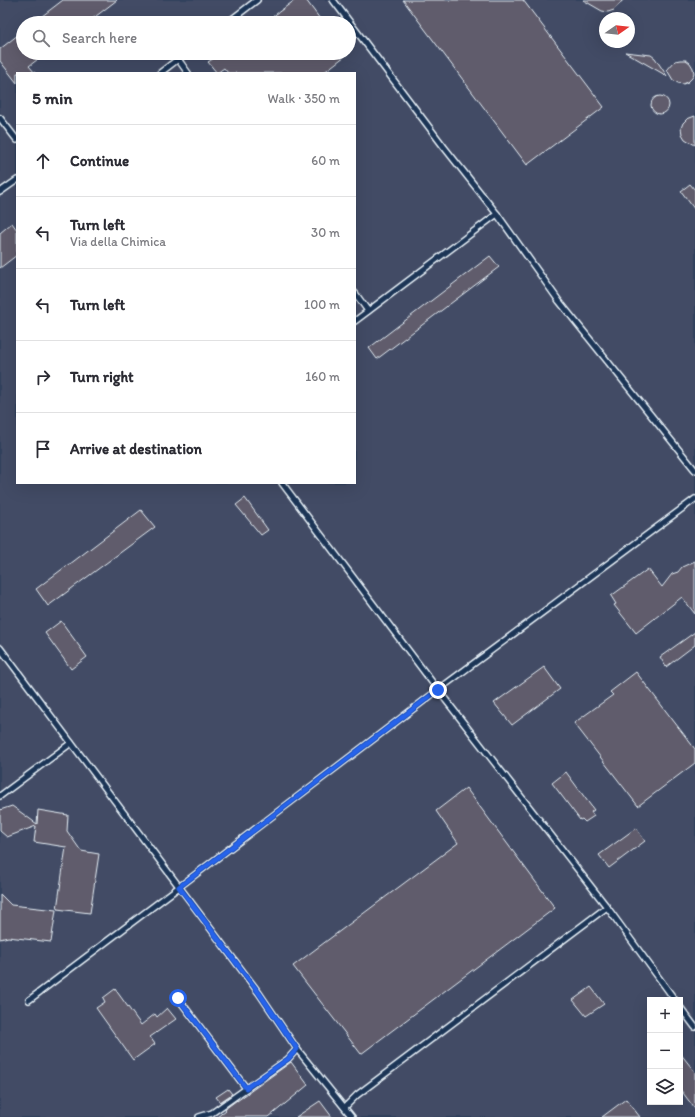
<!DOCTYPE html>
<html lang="en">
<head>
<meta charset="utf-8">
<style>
  :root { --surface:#fff; --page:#f2f2f3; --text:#2b2b33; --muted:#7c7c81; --line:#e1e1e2 }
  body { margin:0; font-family:Itim,sans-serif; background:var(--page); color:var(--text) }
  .controls { position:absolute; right:12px; bottom:12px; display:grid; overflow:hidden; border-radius:0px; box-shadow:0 4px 16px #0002 }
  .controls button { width:36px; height:36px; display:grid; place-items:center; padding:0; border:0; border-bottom:1px solid var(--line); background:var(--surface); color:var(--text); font:20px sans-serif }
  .compass { position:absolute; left:599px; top:12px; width:36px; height:36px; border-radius:50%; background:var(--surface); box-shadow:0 4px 16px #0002; rotate:76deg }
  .stop { position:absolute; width:12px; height:12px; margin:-9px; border:3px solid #2563eb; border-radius:50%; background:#fff }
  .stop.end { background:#2563eb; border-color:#fff; box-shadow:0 1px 4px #0008 }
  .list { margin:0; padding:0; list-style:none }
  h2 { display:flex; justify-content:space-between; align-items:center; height:52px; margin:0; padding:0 16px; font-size:17px }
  h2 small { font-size:13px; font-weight:400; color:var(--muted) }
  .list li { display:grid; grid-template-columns:26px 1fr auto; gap:12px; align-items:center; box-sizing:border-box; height:72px; padding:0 16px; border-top:1px solid var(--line) }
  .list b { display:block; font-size:15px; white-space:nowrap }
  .list p { margin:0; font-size:13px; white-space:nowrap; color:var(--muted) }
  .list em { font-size:13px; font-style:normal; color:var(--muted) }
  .icon { flex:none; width:22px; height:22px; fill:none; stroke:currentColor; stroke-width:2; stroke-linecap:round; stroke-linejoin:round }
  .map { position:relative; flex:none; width:695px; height:1117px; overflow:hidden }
  .search { position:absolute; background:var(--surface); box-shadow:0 4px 16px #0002; left:16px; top:16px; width:340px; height:44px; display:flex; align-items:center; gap:10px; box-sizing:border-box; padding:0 14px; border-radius:22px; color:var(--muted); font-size:15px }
  .panel { position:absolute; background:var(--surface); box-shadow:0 4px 16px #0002; left:16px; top:72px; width:340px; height:412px; border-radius:0px }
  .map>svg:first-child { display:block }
  .built { fill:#424c65; fill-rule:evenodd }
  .building { fill:#605c6c; stroke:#e8f1f8 }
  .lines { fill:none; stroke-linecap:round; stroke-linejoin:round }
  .lane-casing { stroke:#e8f1f8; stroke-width:8 }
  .lane { stroke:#1d3557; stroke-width:5 }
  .route { stroke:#2563eb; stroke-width:5 }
</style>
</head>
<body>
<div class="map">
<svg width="695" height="1117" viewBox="0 0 695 1117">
  <rect width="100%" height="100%" fill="#31415d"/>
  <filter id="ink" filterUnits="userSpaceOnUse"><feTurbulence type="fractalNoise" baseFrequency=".025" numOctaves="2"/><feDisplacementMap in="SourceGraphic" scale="8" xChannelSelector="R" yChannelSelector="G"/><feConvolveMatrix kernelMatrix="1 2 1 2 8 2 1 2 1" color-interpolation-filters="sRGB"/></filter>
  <g filter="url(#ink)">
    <path class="built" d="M0 0H695V1117H0ZM605 18H629V42H605ZM23 23H349V53H23ZM17 73H355V483H17ZM650 1000H680V1102H650Z"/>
    <g class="building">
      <path d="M63 0H117L87 23H33Z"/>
      <path d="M295 0H306L323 23H264Z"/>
      <path d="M403 0H523L604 107 527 165Z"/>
      <path d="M583 0H623L614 10 608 12 602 11Z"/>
      <path d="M23 31V53H46L29 66 35 73H17V83L0 61V49Z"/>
      <path d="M625 52 651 55 655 58 667 76Z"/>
      <path d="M222 53H349L323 73H228L224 68 217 73 208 62Z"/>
      <path d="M680 60H686L690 63 693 68 694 73 692 78 688 82 683 84 678 83 673 80 667 70 675 61Z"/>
      <circle cx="660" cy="105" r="9"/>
      <path d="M695 116V145L685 139 682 134 681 128 683 123 687 119Z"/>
      <path d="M690 184 695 190V210L681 191Z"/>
      <path d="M12 223 17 230V255L0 268V233Z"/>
      <path d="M490 256 499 267 377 359 369 348Z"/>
      <path d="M245 498 268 530 261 535 236 505Z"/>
      <path d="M141 510 155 527 48 606 36 589 69 564H70Z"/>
      <path d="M695 561V614L682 597 636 633 614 605 616 604 611 596 648 569 662 587 672 574 678 572 682 567Z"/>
      <path d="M61 621 87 657 71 669 45 633Z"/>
      <path d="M695 632V645L666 667 660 657Z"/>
      <path d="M544 667 560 689 512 725 494 703Z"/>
      <path d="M636 672 695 749V763L638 806 574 723 613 695 610 692Z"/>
      <path d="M566 772 594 810 591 812 594 816 585 822 582 819 580 820 552 783Z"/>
      <path d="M466 788 555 908 361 1054 293 966 458 843 436 811Z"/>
      <path d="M12 806 37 824 38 810 68 815 67 831 81 851 99 854 90 913 57 909 66 847 34 842 36 826 7 837 0 831V810Z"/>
      <path d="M636 828 645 841 609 868 599 855Z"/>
      <path d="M0 894 11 905 56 910 51 942 8 937 0 939Z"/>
      <path d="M591 987 604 1004 586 1016 573 1000Z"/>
      <path d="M115 989 141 1025 155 1014 157 1017 167 1008 176 1019 150 1037 155 1044 133 1060 96 1008 105 1002 103 998Z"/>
      <path d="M680 1053 695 1072V1109L680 1089Z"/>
      <path d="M291 1062 308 1085 269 1117H217L226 1110 225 1109 237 1100V1101Z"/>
      <path d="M228 1089 232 1094 220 1102 216 1097Z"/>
      <path d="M626 1099 640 1117H602Z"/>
      <path d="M320 1101 332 1117H296Z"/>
    </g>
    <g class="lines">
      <g class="lane-casing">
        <g id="lane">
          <path d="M333 0 444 147 497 214 559 301 695 470"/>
          <path d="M227 23 257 0"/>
          <path d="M178 59 188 73"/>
          <path d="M160 73 186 53"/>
          <path d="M0 118 17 140"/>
          <path d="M0 192 17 180"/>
          <path d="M355 293 368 311"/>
          <path d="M355 321 497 214"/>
          <path d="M282 483 438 690 607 907 675 1000"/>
          <path d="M0 648 259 993 297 1049 352 1117"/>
          <path d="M0 796 71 743"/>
          <path d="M178 998 246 1088"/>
          <path d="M29 1000 179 887 438 690 695 499"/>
          <path d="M680 1007 695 1027"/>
          <path d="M345 1107 357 1095 607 907"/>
          <path d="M199 1117 212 1113 288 1059 297 1049"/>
        </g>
      </g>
      <use href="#lane" class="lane"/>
    </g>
  </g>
  <g class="lines" filter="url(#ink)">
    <path class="route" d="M178 998 246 1088 288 1059 297 1049 259 993 179 887 438 690"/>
  </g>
</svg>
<div class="controls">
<button>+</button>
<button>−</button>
<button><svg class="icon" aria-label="layers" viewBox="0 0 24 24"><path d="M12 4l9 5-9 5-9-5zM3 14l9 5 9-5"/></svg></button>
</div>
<svg class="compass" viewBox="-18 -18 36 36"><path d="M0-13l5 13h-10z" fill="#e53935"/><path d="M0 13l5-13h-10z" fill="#7c7c81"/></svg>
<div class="stop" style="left:178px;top:998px"></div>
<div class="stop end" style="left:438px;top:690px"></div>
<div class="search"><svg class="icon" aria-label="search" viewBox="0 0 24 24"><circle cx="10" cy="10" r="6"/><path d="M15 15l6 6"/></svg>Search here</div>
<section class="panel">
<h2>5 min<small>Walk · 350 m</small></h2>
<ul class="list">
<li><svg class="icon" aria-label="ahead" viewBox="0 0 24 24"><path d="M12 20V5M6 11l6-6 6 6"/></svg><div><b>Continue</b></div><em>60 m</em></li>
<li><svg class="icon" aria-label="left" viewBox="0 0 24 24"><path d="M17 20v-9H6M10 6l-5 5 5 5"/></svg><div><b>Turn left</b><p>Via della Chimica</p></div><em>30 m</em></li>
<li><svg class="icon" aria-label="left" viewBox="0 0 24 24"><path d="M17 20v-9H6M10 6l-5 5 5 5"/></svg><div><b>Turn left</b></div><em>100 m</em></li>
<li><svg class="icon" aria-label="right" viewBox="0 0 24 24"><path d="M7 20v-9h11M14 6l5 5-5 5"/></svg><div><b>Turn right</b></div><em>160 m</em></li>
<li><svg class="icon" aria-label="arrive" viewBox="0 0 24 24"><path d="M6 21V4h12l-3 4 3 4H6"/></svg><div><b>Arrive at destination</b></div></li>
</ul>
</section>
</div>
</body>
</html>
